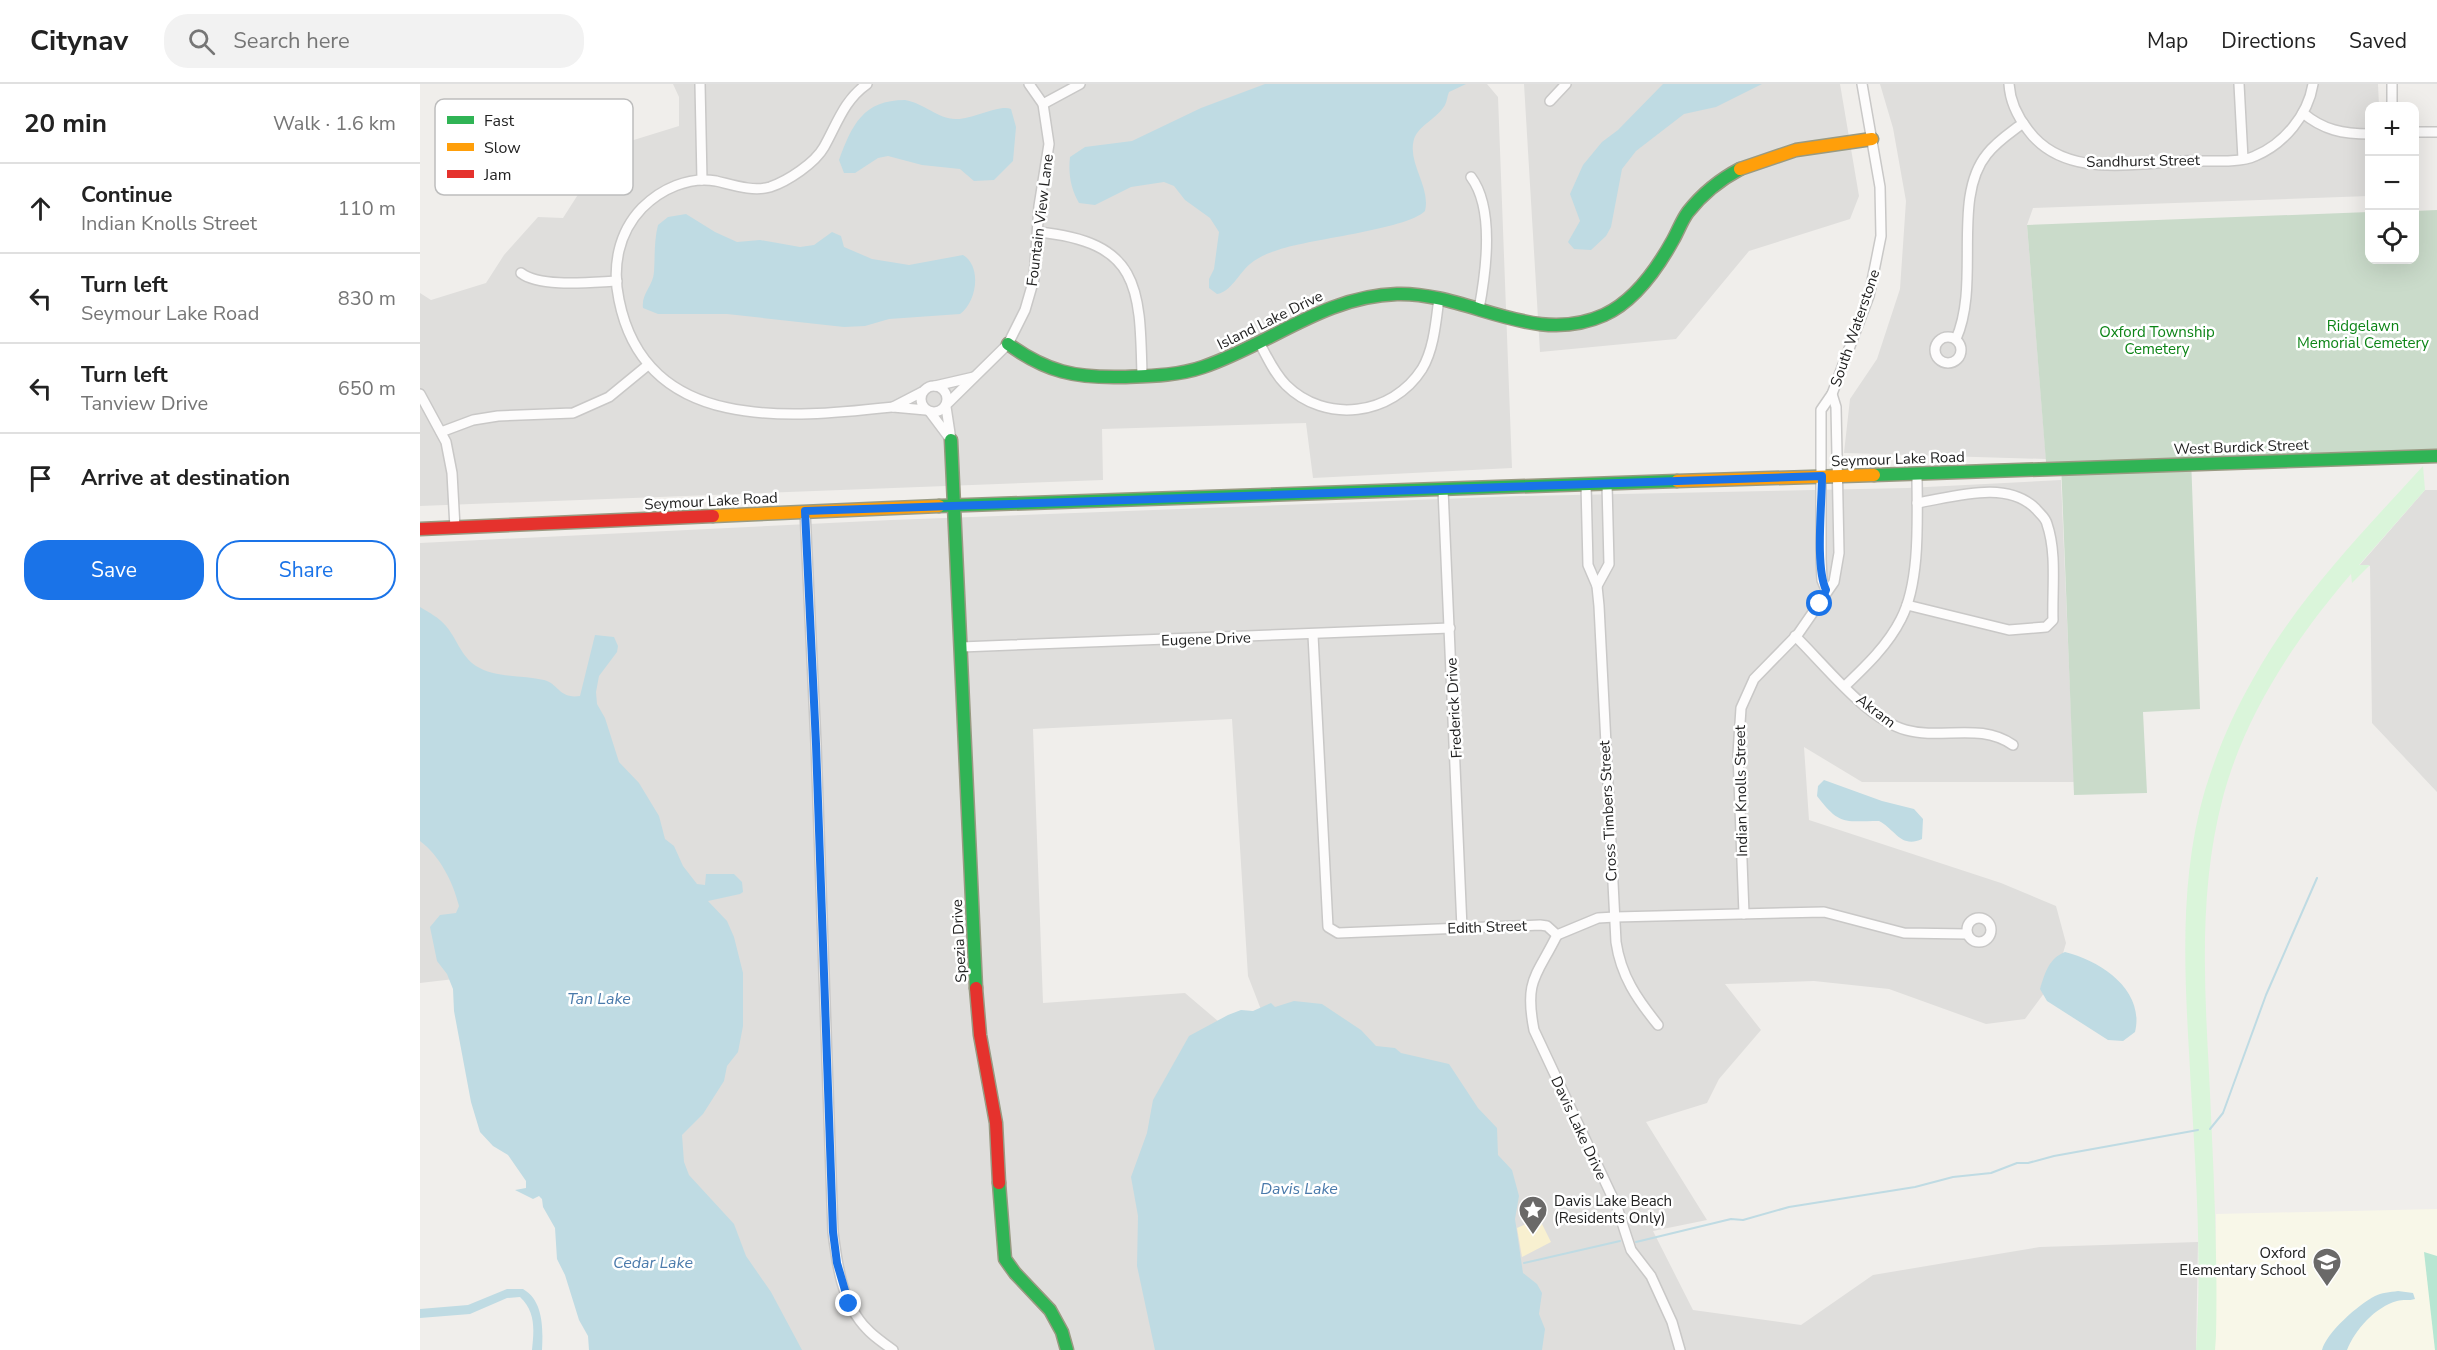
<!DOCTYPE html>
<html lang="en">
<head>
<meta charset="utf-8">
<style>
  :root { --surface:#fff; --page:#f2f2f2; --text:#222; --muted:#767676; --line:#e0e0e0; --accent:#1a73e8 }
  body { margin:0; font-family:"Nunito Sans",sans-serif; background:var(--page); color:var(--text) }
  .controls { position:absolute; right:18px; top:18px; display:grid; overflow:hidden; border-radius:12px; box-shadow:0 6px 24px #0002 }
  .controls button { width:54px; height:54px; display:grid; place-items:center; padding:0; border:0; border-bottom:2px solid var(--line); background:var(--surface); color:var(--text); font:30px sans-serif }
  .stop { position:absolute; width:18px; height:18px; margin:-14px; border:4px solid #1a73e8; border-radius:50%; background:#fff }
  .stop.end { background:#1a73e8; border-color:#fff; box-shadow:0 2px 6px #0008 }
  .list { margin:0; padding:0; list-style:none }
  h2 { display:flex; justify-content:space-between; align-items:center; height:78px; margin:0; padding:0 24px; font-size:26px }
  h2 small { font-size:20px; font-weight:400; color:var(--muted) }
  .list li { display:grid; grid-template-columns:39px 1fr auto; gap:18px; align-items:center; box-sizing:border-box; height:90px; padding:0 24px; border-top:2px solid var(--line) }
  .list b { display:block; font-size:22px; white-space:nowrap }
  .list p { margin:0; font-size:20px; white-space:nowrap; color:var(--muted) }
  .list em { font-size:20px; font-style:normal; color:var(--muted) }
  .actions { display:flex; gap:12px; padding:18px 24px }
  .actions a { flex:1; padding:14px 0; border:2px solid var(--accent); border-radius:24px; text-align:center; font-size:21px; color:var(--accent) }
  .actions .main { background:var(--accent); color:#fff }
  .icon { flex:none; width:33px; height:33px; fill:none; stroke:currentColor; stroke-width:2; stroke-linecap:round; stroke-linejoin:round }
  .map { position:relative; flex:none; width:2017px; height:1266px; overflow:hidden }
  header { display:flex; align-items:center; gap:36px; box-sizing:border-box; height:84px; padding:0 30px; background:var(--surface); border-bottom:2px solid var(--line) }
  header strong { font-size:28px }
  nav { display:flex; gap:33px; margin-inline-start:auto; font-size:21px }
  .search { width:420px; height:54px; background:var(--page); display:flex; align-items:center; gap:15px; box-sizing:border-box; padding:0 21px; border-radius:24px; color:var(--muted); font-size:22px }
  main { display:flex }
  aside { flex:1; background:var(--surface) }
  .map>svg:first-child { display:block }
  .residential { fill:#dfdedc }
  .education { fill:#f8f7e8 }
  .sand { fill:#f8f0d0 }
  .cemetery { fill:#cadbca }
  .park { fill:#daf5da }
  .pitch { fill:#b7e6d2 }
  .water { fill:#bfdbe3 }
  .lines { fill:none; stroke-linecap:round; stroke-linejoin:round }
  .stream { stroke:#bfdbe3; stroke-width:2 }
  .street-casing { stroke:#c9c8c7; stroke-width:12 }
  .fast-casing { stroke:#999a82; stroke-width:15 }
  .slow-casing { stroke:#999a82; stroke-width:15 }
  .jam-casing { stroke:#999a82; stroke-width:15 }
  .street { stroke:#fdfcfc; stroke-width:9 }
  .fast { stroke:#30b455; stroke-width:12 }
  .slow { stroke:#ff9f0a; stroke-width:12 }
  .jam { stroke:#e5322d; stroke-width:12 }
  .route { stroke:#1a73e8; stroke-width:8 }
  .labels { text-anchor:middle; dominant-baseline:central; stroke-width:5; stroke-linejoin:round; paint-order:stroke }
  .street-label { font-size:15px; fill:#222; stroke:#fff }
  .park-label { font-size:15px; fill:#0c8416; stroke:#fff }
  .poi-label { font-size:15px; fill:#222; stroke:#fff; text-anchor:start }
  .water-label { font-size:16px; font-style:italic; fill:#4a7aab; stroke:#fff }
  .key { fill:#fff; stroke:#bdbdbd; stroke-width:1.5 }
  .key-label { font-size:16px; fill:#222 }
</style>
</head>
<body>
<header>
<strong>Citynav</strong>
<div class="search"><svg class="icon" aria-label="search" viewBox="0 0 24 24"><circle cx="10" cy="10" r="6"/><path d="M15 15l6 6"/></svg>Search here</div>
<nav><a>Map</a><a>Directions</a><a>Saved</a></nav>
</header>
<main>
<aside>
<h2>20 min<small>Walk · 1.6 km</small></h2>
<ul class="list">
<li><svg class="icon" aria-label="ahead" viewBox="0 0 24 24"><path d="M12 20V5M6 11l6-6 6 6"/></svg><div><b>Continue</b><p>Indian Knolls Street</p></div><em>110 m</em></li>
<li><svg class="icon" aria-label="left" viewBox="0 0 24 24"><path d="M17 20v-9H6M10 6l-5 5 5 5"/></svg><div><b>Turn left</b><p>Seymour Lake Road</p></div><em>830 m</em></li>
<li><svg class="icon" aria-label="left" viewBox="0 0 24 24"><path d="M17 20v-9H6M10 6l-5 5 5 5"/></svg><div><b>Turn left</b><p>Tanview Drive</p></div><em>650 m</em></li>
<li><svg class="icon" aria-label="arrive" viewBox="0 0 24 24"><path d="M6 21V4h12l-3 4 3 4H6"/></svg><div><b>Arrive at destination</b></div></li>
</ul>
<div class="actions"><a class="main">Save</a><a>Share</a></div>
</aside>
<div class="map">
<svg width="2017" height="1266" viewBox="0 0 2017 1266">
  <rect width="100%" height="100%" fill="#f0eeeb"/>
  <g class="residential">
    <path d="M253 0H1067L1078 13 1092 384 893 394 886 339 682 345 683 396 0 422V209L11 216 66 199 84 171 118 133 143 134 166 98 204 59 259 42V13Z"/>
    <path d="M1104 0H1420L1439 112 1430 135 1329 167 1256 255 1120 268Z"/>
    <path d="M1460 0H1958L1959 22H1950L1949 112 1613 124 1607 141 1626 375 1424 369 1430 315 1457 275 1480 205 1486 117 1473 44Z"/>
    <path d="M1641 396 1654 698H1442L1384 663 1389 736 1581 799 1636 822 1646 859 1636 893 1605 935 1566 940 1469 905 1394 897 1305 900 1341 946 1299 995 1287 1019 1226 1038 1287 1136 1233 1147 1273 1226 1381 1241 1453 1191 1620 1163 1778 1158 1776 1266H1058L852 954 828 892 812 635 613 645 623 919 765 909 832 966 882 1266H293L0 557V459L471 436 1100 412 1487 404Z"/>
    <path d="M2005 406H2017V708L1952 639 1950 482H1939Z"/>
    <path d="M0 633 106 820 43 894 0 899Z"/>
  </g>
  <path class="education" d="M2017 1125V1266H1795L1796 1130Z"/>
  <path class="sand" d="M1119 1134 1131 1158 1102 1173 1097 1144Z"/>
  <path class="cemetery" d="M2017 126V365L1771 373 1780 625 1723 628 1727 709 1654 711 1641 378H1626L1607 141 1949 128 1950 176H1994L1995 127Z"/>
  <path class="park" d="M2003 382 2005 406 1939 481H1950L1932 499 1931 490C1876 554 1825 630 1803 713 1779 803 1784 896 1789 988 1793 1076 1798 1164 1796 1252L1795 1266H1776C1783 1167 1774 1067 1769 968 1764 881 1760 791 1785 706 1797 667 1813 630 1833 595 1877 515 1942 449 2003 382Z"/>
  <path class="pitch" d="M2004 1168 2017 1172V1266H2015Z"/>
  <g class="water">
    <path d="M845 0H1046L1029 8C1027 13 1027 17 1025 21 1018 34 999 41 994 55 987 80 1011 102 1005 127 986 146 886 155 855 167 846 170 837 174 830 180 819 189 811 208 797 210L789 204V195L794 185 799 148 790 134 765 116 754 102 744 98 711 103 675 121 659 119C651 105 648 90 650 73L665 63 712 57 781 24Z"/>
    <path d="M1243 0H1342L1296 23 1264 30 1216 67 1202 85 1191 143 1186 152 1171 166 1154 165 1148 158 1160 137 1150 110 1163 81 1182 58 1198 46Z"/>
    <path d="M485 16C504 19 519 36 537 35 553 35 580 20 591 25L596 43 593 77 574 96 554 97 540 85 502 81 468 72 458 74 435 89H424L419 76C432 41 443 16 485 16Z"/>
    <path d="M266 130 295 148 317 158 340 156 380 163 394 161 412 148 421 152 424 163 452 175 489 181 543 171C562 182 557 218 540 230L469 235 445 242 424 243 307 230H238L223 224C221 210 233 202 234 188 235 172 234 157 238 141L248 133Z"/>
    <path d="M0 523C10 529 18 533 26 542 37 555 41 572 56 582 75 594 103 591 124 596 139 600 139 615 160 612L175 551 194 553 198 562 197 568 179 592 176 608 177 620 185 634 199 678 219 699 239 732 245 755 254 762 263 782 277 800 285 801 286 790H314L322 798 323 808 320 810 288 817 307 837 314 853 323 889V942L318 968 307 982 304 997 283 1030 262 1051 264 1078 269 1091 314 1140 326 1172 351 1208 382 1266H169L168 1252 159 1236 145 1191 137 1175 135 1144 123 1123 122 1115 119 1112 113 1115 95 1106 106 1104V1097L88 1071 73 1062 60 1048 51 1018 34 927 33 905 27 890 17 877 10 843 20 831 36 829 39 822C33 798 20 772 0 757Z"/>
    <path d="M1404 696 1462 717 1494 725 1503 735 1502 755C1481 765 1475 745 1459 737 1424 737 1420 742 1397 712L1398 702Z"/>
    <path d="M1645 868C1682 877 1725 907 1715 948L1703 957 1688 956 1627 917 1620 905C1625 889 1629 874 1645 868Z"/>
    <path d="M874 917 902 920 941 946 956 962 975 964 981 969 1029 980 1058 1024 1077 1044 1078 1071 1092 1086 1099 1112 1095 1135 1103 1189 1117 1200 1122 1209 1119 1230 1125 1245 1122 1266H735L717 1182 718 1132 711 1093 727 1049 733 1016 769 952 808 931 821 926 833 927 851 919 855 923Z"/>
    <path d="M87 1205H103C124 1217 123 1246 122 1266H112C114 1246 116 1228 100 1213L87 1214 50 1230 0 1234V1225L48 1221Z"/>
    <path d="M1978 1207 1993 1209 1995 1215C1989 1217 1983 1215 1977 1217 1955 1223 1935 1246 1927 1266H1902C1906 1249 1939 1220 1955 1212 1961 1209 1970 1208 1978 1207Z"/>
  </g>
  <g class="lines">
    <g class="stream">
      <path d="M1790 1045 1803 1029 1846 911 1897 794"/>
      <path d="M1216 1158 1311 1135 1323 1136 1369 1123 1495 1103 1533 1093 1571 1089 1597 1079H1608L1634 1072 1778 1046"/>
      <path d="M1104 1179 1200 1157"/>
    </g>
    <g class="street-casing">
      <g id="street">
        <path d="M280 0 282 96"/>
        <path d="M447 0C424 16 417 40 404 63 395 79 368 97 350 103 333 108 313 101 296 97 269 92 241 105 222 124 198 149 192 183 199 216 226 350 370 334 473 323"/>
        <path d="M1589 0C1590 17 1597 32 1608 46 1643 94 1710 80 1762 77 1781 76 1819 80 1835 72 1864 60 1888 31 1893 0"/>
        <path d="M1819 0 1823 75"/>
        <path d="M1972 0V22"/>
        <path d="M1130 17 1146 0"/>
        <path d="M623 20 660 0"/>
        <path d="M1883 29C1903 46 1923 50 1950 50"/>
        <path d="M1994 48H2017"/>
        <path d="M1051 93C1075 125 1066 188 1059 225"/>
        <path d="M618 148C720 158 720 203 722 292"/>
        <path d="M101 189C120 204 173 198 197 197"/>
        <circle cx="1528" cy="266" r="13"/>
        <path d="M1536 255C1561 199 1531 114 1567 70 1577 57 1590 49 1603 39"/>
        <path d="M839 258C847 273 854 289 866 301 905 340 972 332 1002 285 1014 265 1016 237 1019 214"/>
        <circle cx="514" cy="315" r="13"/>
        <path d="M515 302 554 293"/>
        <path d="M502 308 473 323 506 326"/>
        <path d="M0 310 26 358 32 389 35 444"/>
        <path d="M528 319 588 260 605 226 614 195 619 122 629 60 623 20 609 0"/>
        <path d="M510 328 531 356 526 323"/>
        <path d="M21 348 53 336 78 332 153 329 189 313 228 281"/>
        <path d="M1166 400 1168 481 1177 502 1179 522 1196 858C1201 892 1217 915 1238 941"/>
        <path d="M1023 405 1042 844"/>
        <path d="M385 427 396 660 413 1148C417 1180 422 1220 447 1245 454 1253 464 1259 473 1266"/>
        <path d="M1177 502 1189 480 1187 400"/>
        <path d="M1406 506 1402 496 1401 475V326L1412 310 1449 212 1461 152 1460 103 1442 0"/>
        <path d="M1487 521 1589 546 1626 543 1633 536C1632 505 1637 469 1627 440 1626 434 1620 430 1616 425 1587 395 1534 413 1497 419"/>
        <path d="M893 551 908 843 918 849 1120 841 1127 842 1137 851"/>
        <path d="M1375 552C1405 581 1446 635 1486 646 1522 656 1560 638 1593 661"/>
        <path d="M541 563 1030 544"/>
        <path d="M1425 602C1446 582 1468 561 1481 535 1501 497 1497 431 1497 389"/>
        <path d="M1324 830 1318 670 1321 624 1334 595 1378 550 1414 498 1419 469 1416 323 1412 310"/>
        <circle cx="1559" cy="846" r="12"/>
        <path d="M1137 851C1117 892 1104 895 1114 946L1197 1123 1211 1166 1231 1192 1252 1238 1260 1266"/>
        <path d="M1137 851 1178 834 1195 833 1404 828 1484 849 1547 850"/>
      </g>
    </g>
    <g class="fast-casing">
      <g id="fast">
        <path d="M588 260C627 288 655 294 702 293 729 292 757 292 783 283 849 261 904 212 977 210 1048 208 1113 263 1184 231 1215 217 1237 185 1253 156 1258 147 1262 136 1268 128 1283 109 1299 96 1320 85"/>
        <path d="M531 356 556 904"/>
        <path d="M1454 391 2017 372"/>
        <path d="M519 422 1257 397"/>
        <path d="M579 1099 585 1175 595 1189 630 1226 642 1248 647 1266"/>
      </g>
    </g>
    <g class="slow-casing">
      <g id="slow">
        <path d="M1320 85 1376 66 1452 55"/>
        <path d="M1257 397 1454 391"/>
        <path d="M293 432 519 422"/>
      </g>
    </g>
    <g class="jam-casing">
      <g id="jam">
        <path d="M0 445 293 432"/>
        <path d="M556 904 560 951 576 1039 579 1099"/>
      </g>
    </g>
    <use href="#street" class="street"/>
    <use href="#fast" class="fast"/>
    <use href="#slow" class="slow"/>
    <use href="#jam" class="jam"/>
  </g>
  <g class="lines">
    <path class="route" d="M429 1220 417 1179 413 1148 396 660 385 427 1402 392C1402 421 1395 482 1406 506L1400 520"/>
  </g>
  <defs>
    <g id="sight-pin" transform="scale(1.5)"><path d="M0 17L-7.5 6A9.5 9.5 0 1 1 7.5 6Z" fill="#6a6968" stroke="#fff"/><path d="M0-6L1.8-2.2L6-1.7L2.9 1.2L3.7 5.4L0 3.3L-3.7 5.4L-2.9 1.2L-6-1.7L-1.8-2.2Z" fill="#fff"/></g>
    <g id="school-pin" transform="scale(1.5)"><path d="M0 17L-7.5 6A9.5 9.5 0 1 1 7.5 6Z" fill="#6a6968" stroke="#fff"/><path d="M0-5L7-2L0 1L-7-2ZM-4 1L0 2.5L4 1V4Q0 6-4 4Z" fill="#fff"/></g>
  </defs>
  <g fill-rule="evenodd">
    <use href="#sight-pin" x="1113" y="1126"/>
    <use href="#school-pin" x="1907" y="1178"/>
  </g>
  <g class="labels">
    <g class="street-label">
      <text transform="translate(1723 77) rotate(-1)">Sandhurst Street</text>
      <text transform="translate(620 136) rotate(-83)">Fountain View Lane</text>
      <text transform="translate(850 236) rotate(-26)">Island Lake Drive</text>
      <text transform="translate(1435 244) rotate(-71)">South Waterstone</text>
      <text transform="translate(1821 363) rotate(-2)">West Burdick Street</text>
      <text transform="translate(1478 375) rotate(-2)">Seymour Lake Road</text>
      <text transform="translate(291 417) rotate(-3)">Seymour Lake Road</text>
      <text transform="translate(786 555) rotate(-2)">Eugene Drive</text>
      <text transform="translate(1034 624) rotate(-93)">Frederick Drive</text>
      <text transform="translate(1456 627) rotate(37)">Akram</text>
      <text transform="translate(1321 707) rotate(-91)">Indian Knolls Street</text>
      <text transform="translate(1188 727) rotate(-93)">Cross Timbers Street</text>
      <text transform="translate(1067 843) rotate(-2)">Edith Street</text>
      <text transform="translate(539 857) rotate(-93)">Spezia Drive</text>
      <text transform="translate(1159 1044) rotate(65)">Davis Lake Drive</text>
    </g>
    <g class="park-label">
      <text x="1943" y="242">Ridgelawn<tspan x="1943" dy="17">Memorial Cemetery</tspan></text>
      <text x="1737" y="248">Oxford Township<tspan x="1737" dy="17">Cemetery</tspan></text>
    </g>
    <g class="poi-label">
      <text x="1134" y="1117">Davis Lake Beach<tspan x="1134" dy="17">(Residents Only)</tspan></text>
      <text x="1886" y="1169" text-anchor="end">Oxford<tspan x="1886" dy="17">Elementary School</tspan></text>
    </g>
    <g class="water-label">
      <text x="179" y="915">Tan Lake</text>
      <text x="879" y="1105">Davis Lake</text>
      <text x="233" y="1179">Cedar Lake</text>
    </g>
  </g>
  <rect x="15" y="15" width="198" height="96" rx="9" class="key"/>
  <rect x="27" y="32" width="27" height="8" fill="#30b455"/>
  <rect x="27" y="59" width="27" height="8" fill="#ff9f0a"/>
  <rect x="27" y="86" width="27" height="8" fill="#e5322d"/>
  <g class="key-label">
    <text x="64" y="42">Fast</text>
    <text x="64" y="69">Slow</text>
    <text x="64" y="96">Jam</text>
  </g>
</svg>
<div class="controls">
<button>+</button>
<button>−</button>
<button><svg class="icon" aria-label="locate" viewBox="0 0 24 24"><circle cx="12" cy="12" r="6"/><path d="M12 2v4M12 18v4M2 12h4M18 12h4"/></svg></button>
</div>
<div class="stop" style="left:1400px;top:520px"></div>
<div class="stop end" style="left:429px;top:1220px"></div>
</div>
</main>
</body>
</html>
